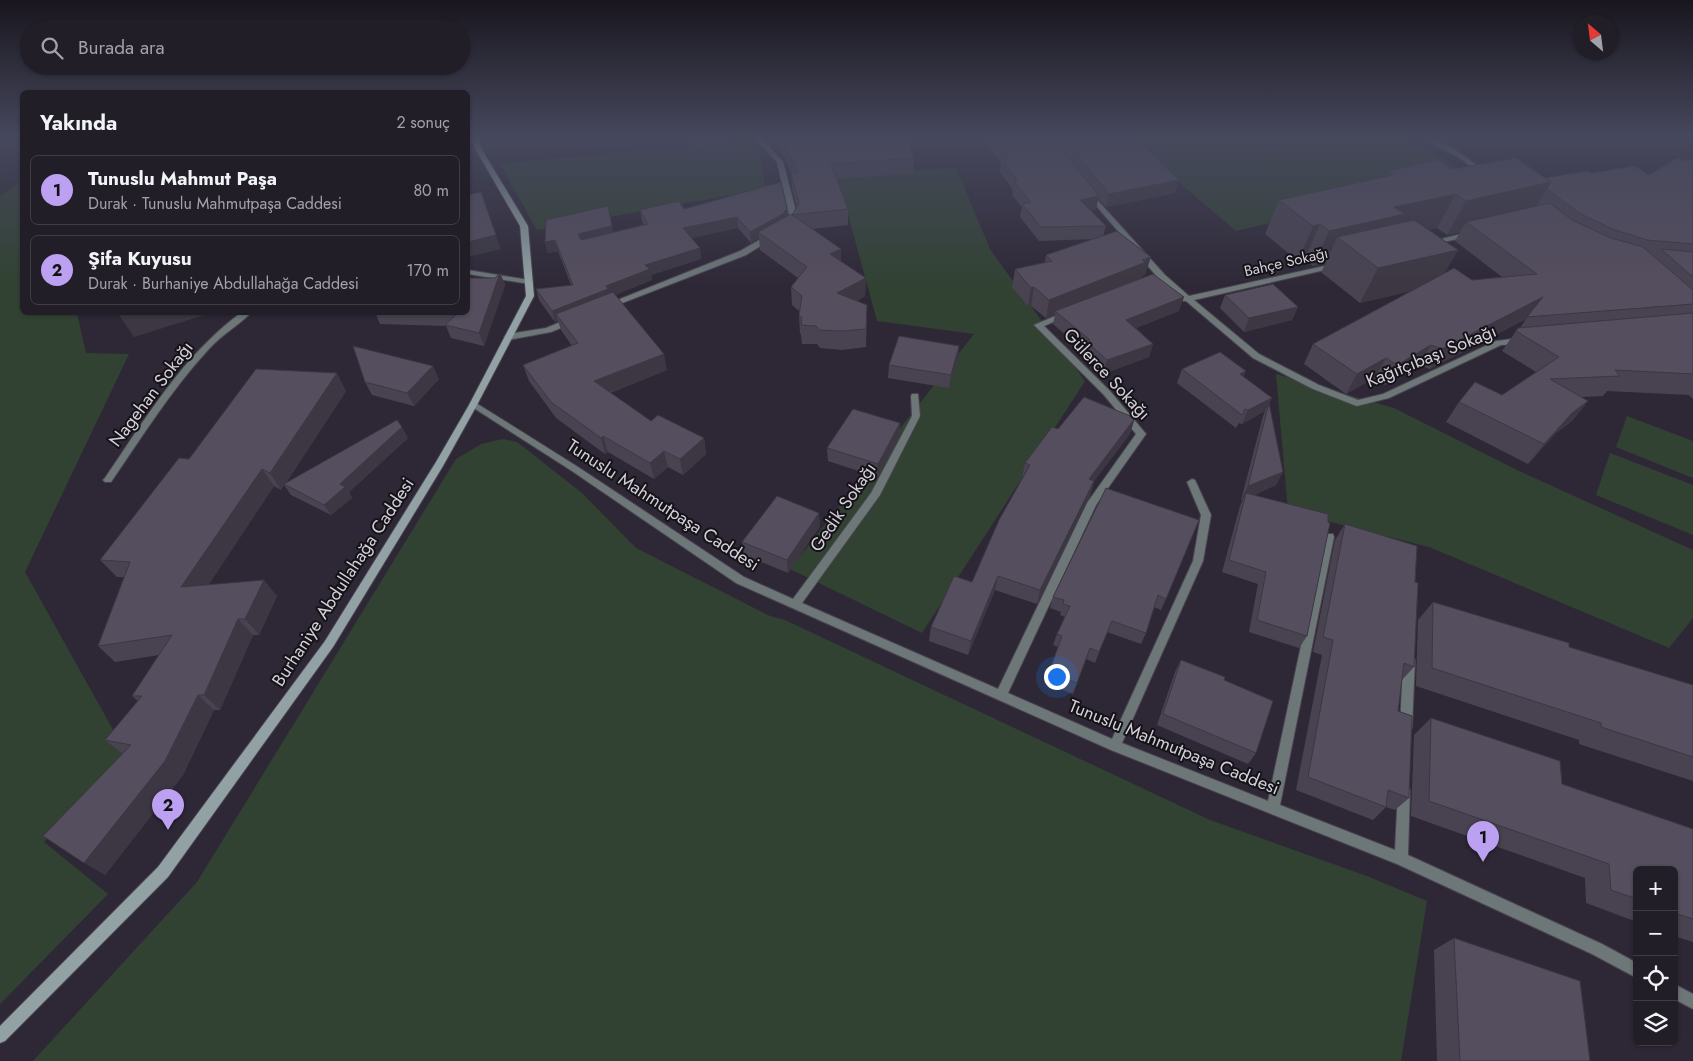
<!DOCTYPE html>
<html lang="tr">
<head>
<meta charset="utf-8">
<style>
  :root { --surface:#221e28; --page:#2a2730; --text:#f1f3f6; --muted:#a2a2a8; --line:#3f3c45; --accent:#bca0f2 }
  body { margin:0; font-family:Jost,sans-serif; background:var(--page); color:var(--text) }
  .controls { position:absolute; right:15px; bottom:15px; display:grid; overflow:hidden; border-radius:8px; box-shadow:0 1px 4px #0004 }
  .controls button { width:45px; height:45px; display:grid; place-items:center; padding:0; border:0; border-bottom:1px solid var(--line); background:var(--surface); color:var(--text); font:25px sans-serif }
  .compass { position:absolute; left:1573px; top:15px; width:45px; height:45px; border-radius:50%; background:var(--surface); box-shadow:0 1px 4px #0004; rotate:332deg }
  .you { position:absolute; left:1056px; top:676px; width:18px; height:18px; margin:-12px; border:4px solid #fff; border-radius:50%; background:#1a73e8; box-shadow:0 0 0 8px #1a73e833 }
  .badge { display:grid; place-items:center; width:32px; height:32px; border-radius:50%; background:var(--accent); color:#111; font-size:16px; font-weight:700 }
  .pin { position:absolute; translate:-50% -41px; filter:drop-shadow(0 1px 2px #0008) }
  .pin::after { content:''; position:absolute; top:26px; width:18px; height:15px; background:inherit; clip-path:polygon(0 0,100% 0,50% 100%) }
  .list { margin:0; padding:0; list-style:none }
  h2 { display:flex; justify-content:space-between; align-items:center; height:65px; margin:0; padding:0 20px; font-size:21px }
  h2 small { font-size:16px; font-weight:400; color:var(--muted) }
  .list li { display:grid; grid-template-columns:32px 1fr auto; gap:15px; align-items:center; box-sizing:border-box; height:70px; margin:0 10px 10px; padding:0 10px; border:1px solid var(--line); border-radius:8px }
  .list b { display:block; font-size:19px; white-space:nowrap }
  .list p { margin:0; font-size:16px; white-space:nowrap; color:var(--muted) }
  .list em { font-size:16px; font-style:normal; color:var(--muted) }
  .icon { flex:none; width:28px; height:28px; fill:none; stroke:currentColor; stroke-width:2; stroke-linecap:round; stroke-linejoin:round }
  .map { position:relative; flex:none; width:1693px; height:1061px; overflow:hidden }
  .search { position:absolute; background:var(--surface); box-shadow:0 1px 4px #0004; left:20px; top:20px; width:450px; height:55px; display:flex; align-items:center; gap:12px; box-sizing:border-box; padding:0 18px; border-radius:28px; color:var(--muted); font-size:19px }
  .panel { position:absolute; background:var(--surface); box-shadow:0 1px 4px #0004; left:20px; top:90px; width:450px; height:225px; border-radius:8px }
  .map>svg:first-child { display:block }
  .green { fill:#314232 }
  .lines { fill:none; stroke-linecap:round; stroke-linejoin:round }
  .street-casing { stroke:#494350; stroke-width:2 }
  .secondary-casing { stroke:#494350; stroke-width:2 }
  .street { fill:#6d7778; fill-rule:evenodd }
  .secondary { fill:#92a2a4; fill-rule:evenodd }
  .wall { fill:#494351; fill-rule:evenodd }
  .shaded-wall { fill:#3c3742 }
  .building { fill:#554e5e; stroke:#3c3742 }
  .labels { text-anchor:middle; dominant-baseline:central; stroke-width:4; stroke-linejoin:round; paint-order:stroke }
  .far-street-label { font-size:15px; fill:#d4d0d9; stroke:#151218 }
  .street-label { font-size:18px; fill:#d4d0d9; stroke:#151218 }
</style>
</head>
<body>
<div class="map">
<svg width="1693" height="1061" viewBox="0 0 1693 1061">
  <rect width="100%" height="100%" fill="#2e2836"/>
  <g class="green">
    <path d="M1127 138H1409L1469 176 1236 231Z"/>
    <path d="M756 140 766 189 537 230 500 164Z"/>
    <path d="M956 168 990 249 1085 381 922 633 790 569 974 334 877 321 837 174Z"/>
    <path d="M22 181V312L77 313 86 353 129 354 25 572 126 753 44 842 108 894 0 1004V196Z"/>
    <path d="M1276 374 1394 408 1517 470 1693 550V618L1669 648 1429 547 1288 511Z"/>
    <path d="M1627 416 1693 441V478L1616 447Z"/>
    <path d="M503 439 517 442 582 493 636 548 770 616 785 620 1210 820 1367 876 1427 901 1401 1061H33L197 882 456 459 481 444Z"/>
    <path d="M1610 453 1693 485V535L1596 495Z"/>
  </g>
  <g class="lines">
    <g class="street-casing">
      <g id="street">
        <path d="M755 138H761L783 162 798 219 792 228 785 226 790 219 777 162Z"/>
        <path d="M1422 138C1441 138 1473 160 1486 174L1481 175 1460 158Z"/>
        <path d="M1087 193H1091L1165 275 1189 296 1338 263V267L1194 300 1259 354 1319 385 1358 400 1383 394 1496 341 1520 338 1524 341 1520 344 1501 345 1389 398 1357 406 1354 405 1313 389 1253 358 1186 301H1183V298L1159 279 1087 195Z"/>
        <path d="M1469 232H1472V236L1429 245 1425 243Z"/>
        <path d="M768 235 775 237 746 255 612 307H606L605 305 740 251Z"/>
        <path d="M468 270 529 280 533 282 529 284 468 274Z"/>
        <path d="M242 312H252C238 326 221 335 208 350 171 390 142 437 111 482H105L103 480 105 478C146 418 183 355 242 312Z"/>
        <path d="M1062 313H1065L1069 315 1044 326 1110 391 1146 434 1096 505 1008 693 1112 739 1193 561 1201 515 1187 482 1192 479 1195 480 1211 515 1203 561 1122 743 1268 801 1324 537 1325 534H1333L1334 537 1280 805 1395 850 1398 790 1400 786 1404 784 1408 786 1410 790 1408 855 1602 944 1637 963V978L1592 954 1397 864 1111 750 736 583 572 471 469 405 473 402 476 403 578 467 744 577 793 599 871 493 912 416 911 396 912 394H918L920 416 880 495 802 603 998 689 1087 503 1136 434 1104 395 1034 325Z"/>
        <path d="M570 318 573 319V323L551 332 508 340 504 337 508 334 546 328Z"/>
        <path d="M1409 655 1413 657 1415 660 1412 728 1410 732 1406 733 1402 732 1400 728 1403 660 1405 657Z"/>
        <path d="M1674 984 1693 994V1009L1674 999Z"/>
      </g>
    </g>
    <g class="secondary-casing">
      <path id="secondary" d="M472 138H478L482 150 528 226 534 296 477 405 443 466 333 647 168 877 5 1041 0 1043V1026L158 867 325 641 436 462 469 405 526 296 520 226 476 150Z"/>
    </g>
    <use href="#street" class="street"/>
    <use href="#secondary" class="secondary"/>
  </g>
  <g class="wall">
    <path d="M684 138H729L727 153 695 159Z"/>
    <path d="M763 138H907L914 158 913 173 837 179 848 209V225L812 229 841 262 866 278 865 296 857 301 867 305 866 347 842 350 820 348 817 344H802L801 335 800 333 799 315V311L792 305 791 287 798 278 760 250 759 238 751 243 738 228 691 238 700 248 701 259 651 275 652 280 615 295 667 370 610 393 651 421 704 438 706 454 683 475 668 467 654 479 608 452 605 454 556 418 529 381 523 365 572 346 561 330 558 321 555 322 539 300 536 289 571 285 558 251 548 253 545 242 614 232 644 225 642 221 640 210 787 208 788 216 792 215 797 207 792 189 791 174H792L778 144 770 145Z"/>
    <path d="M981 138H1135L1175 193 1106 207 1098 198 1096 209 1091 210 1106 226 1103 236 1145 275 1142 276 1141 278 1179 311 1136 328 1153 344 1149 357 1103 374 1083 354 1084 351 1053 324 1055 315 1046 318 1031 306H1028L1012 287 1015 269 1045 262 1046 255 1093 239 1039 241 1020 217 1022 207 1012 195 1013 190 1000 172 1001 162Z"/>
    <path d="M1693 159V399L1689 395 1607 391 1603 396 1582 397 1588 401 1572 421 1556 433 1528 464 1446 422 1459 402 1502 395 1536 372 1502 351 1516 331 1520 328 1526 319 1430 369 1419 365 1385 385 1374 378 1346 394 1304 364 1313 344 1411 291 1360 303 1321 272 1326 263 1313 266 1305 259 1298 261 1265 234 1279 200 1385 177 1388 171 1545 178 1591 173 1649 175ZM1437 228 1447 235 1460 232 1455 241 1502 277 1472 280 1444 273 1458 250 1428 230Z"/>
    <path d="M500 273 505 285 484 346 451 338 446 326 380 324 375 312H468L495 278Z"/>
    <path d="M1225 295 1298 307 1292 320 1244 332 1220 308Z"/>
    <path d="M959 346 958 360 949 388 888 378 889 365Z"/>
    <path d="M1182 369 1244 377 1272 398 1269 404 1283 472 1276 485 1254 495 1307 636 1299 648 1249 632 1258 584 1222 572 1240 506 1243 499 1241 500 1263 416 1265 411 1242 424 1239 423 1236 428 1177 383Z"/>
    <path d="M439 379 414 406 372 395 365 382Z"/>
    <path d="M346 391 286 483 408 438 349 492 352 498 331 515 291 495 284 485 281 490 274 486 208 585 277 596 259 635H253L220 710H214L183 775 105 875 123 754 105 740 138 701 132 696 159 655 115 662 98 646 124 577H117L100 560 189 459Z"/>
    <path d="M900 423 899 437 877 477 828 461 827 448Z"/>
    <path d="M1058 429 1130 434 1094 481 1090 496 1037 604 995 590 968 655 929 641 931 627 972 582 1022 478 1025 463Z"/>
    <path d="M1106 488 1166 599 1161 610 1154 607 1146 633 1141 644 1107 632 1095 663 1086 659 1073 694 1045 683 1058 647 1053 645 1057 634 1065 617 1060 615 1061 612 1050 608 1053 597Z"/>
    <path d="M819 513 820 526 788 573 744 555 742 542Z"/>
    <path d="M1345 524 1415 582 1414 667 1402 680 1398 711 1409 798 1395 810 1386 807 1373 820 1296 790 1322 655 1313 652 1335 540Z"/>
    <path d="M1433 602 1569 647 1693 685V781L1579 744V740L1416 686 1418 620Z"/>
    <path d="M1181 660 1224 680 1256 753 1248 764 1157 725 1175 672Z"/>
    <path d="M1431 718 1562 784 1693 829V942L1674 936V870H1637V922L1586 903 1585 878 1411 816 1414 735Z"/>
    <path d="M1454 938 1590 1061H1437L1434 950Z"/>
  </g>
  <g class="shaded-wall">
    <path d="M726 138H729L727 153 695 159 694 147Z"/>
    <path d="M770 138H777L778 144 770 145Z"/>
    <path d="M1179 180 1175 193 1106 207 1109 194Z"/>
    <path d="M1551 182 1530 216 1466 222 1460 232 1447 235 1466 201Z"/>
    <path d="M1456 194 1437 228 1393 238 1337 237 1326 263 1313 266 1329 231 1394 207Z"/>
    <path d="M1099 196 1096 209 1077 213 1080 200Z"/>
    <path d="M787 208 788 219 758 232 759 238 751 243 750 232Z"/>
    <path d="M737 217 738 228 685 239 683 228Z"/>
    <path d="M1320 224 1305 259 1298 261 1313 226Z"/>
    <path d="M612 226 615 237 581 245 578 234Z"/>
    <path d="M496 235 501 249 468 257V242Z"/>
    <path d="M555 240 558 251 548 253 545 242Z"/>
    <path d="M700 248 701 259 651 275 652 280 610 297 556 314 558 321 555 322 552 311 606 286 645 265Z"/>
    <path d="M841 249V267L830 254Z"/>
    <path d="M1458 250 1438 285 1360 303 1378 268Z"/>
    <path d="M1151 257 1145 275 1142 276 1141 280 1055 311V315L1046 318 1049 300Z"/>
    <path d="M500 273 505 285 484 346 479 333Z"/>
    <path d="M866 278 865 296 837 311V293Z"/>
    <path d="M1034 287 1031 306H1028L1031 288Z"/>
    <path d="M1184 297 1179 311 1123 333 1126 320Z"/>
    <path d="M1543 297 1526 319 1430 369 1442 349Z"/>
    <path d="M1298 307 1292 320 1244 332 1249 318Z"/>
    <path d="M117 312H211V313L134 337Z"/>
    <path d="M1153 344 1149 357 1103 374 1107 360Z"/>
    <path d="M1431 345 1419 365 1385 385 1397 365Z"/>
    <path d="M959 346 958 360 949 388 951 375Z"/>
    <path d="M664 354 667 370 598 397 594 381Z"/>
    <path d="M1386 358 1374 378 1346 394 1357 374Z"/>
    <path d="M433 366 439 379 414 406 407 393Z"/>
    <path d="M1246 371 1240 385V374Z"/>
    <path d="M337 373 346 391 281 490 270 473Z"/>
    <path d="M1272 398 1265 411 1242 424 1248 410Z"/>
    <path d="M1588 401 1572 421 1556 433 1528 464 1544 444 1572 413Z"/>
    <path d="M1135 418 1130 434 1094 481 1090 496 1037 604 1040 590 1089 479Z"/>
    <path d="M900 423 899 437 877 477 878 464Z"/>
    <path d="M402 427 408 438 349 492 352 498 331 515 324 505 340 484Z"/>
    <path d="M603 436 608 452 605 454 601 438Z"/>
    <path d="M704 438 706 454 683 475 680 459Z"/>
    <path d="M664 451 668 467 654 479 650 463Z"/>
    <path d="M262 469 274 486 196 604 181 587Z"/>
    <path d="M1283 472 1276 485 1245 498 1246 493 1243 499 1241 500 1248 486Z"/>
    <path d="M819 513 820 526 788 573 787 560Z"/>
    <path d="M998 576 995 590 968 655 971 641Z"/>
    <path d="M264 580 277 596 259 635 245 619Z"/>
    <path d="M238 619 253 635 220 710 204 695Z"/>
    <path d="M198 695 214 710 183 775 105 875 84 863Z"/>
  </g>
  <g class="building">
    <path d="M689 138H726V141L694 147Z"/>
    <path d="M781 138H907L914 158 831 164 848 209 792 215 799 203 791 174 798 172Z"/>
    <path d="M993 138H1052L1099 196 1080 200 1106 226 1041 227 1022 204 1031 202 1014 181H1018L1002 158 1010 157Z"/>
    <path d="M1063 138H1135L1179 180 1109 194Z"/>
    <path d="M1516 158 1551 182 1466 201 1456 194 1394 207 1405 214 1329 231 1320 224 1313 226 1279 200 1393 175 1388 171 1437 160 1452 169Z"/>
    <path d="M1677 158 1686 161 1693 159V244L1647 240 1612 229 1579 213 1547 189 1551 182 1545 178 1587 171 1591 173 1635 166 1649 175Z"/>
    <path d="M781 182 787 208 783 214 750 232 737 217 683 228 700 248 645 265 650 269 606 286 608 289 552 311 536 289 573 285 555 240 545 242 546 220 608 206 612 226 578 234 581 240 648 224 640 210 679 201 684 209Z"/>
    <path d="M481 192 496 235 468 242V195Z"/>
    <path d="M1550 203 1572 220 1611 238 1643 247 1693 290V304L1527 317 1543 297 1442 349 1431 345 1397 365 1386 358 1357 374 1313 344 1454 268 1472 280 1537 274 1466 222Z"/>
    <path d="M791 214 841 249 830 254 866 278 837 293 867 305 866 329 842 331 819 330 816 326 801 325 802 318 799 315 802 296 791 287 807 267 758 232Z"/>
    <path d="M1414 220 1458 250 1378 268 1337 237Z"/>
    <path d="M1117 231 1151 257 1142 260 1146 262 1049 300 1034 287 1031 288 1015 269 1052 261 1046 255Z"/>
    <path d="M1661 249 1693 252V277Z"/>
    <path d="M500 273 479 333 445 325 457 314 410 312H468V278H495Z"/>
    <path d="M1153 274 1184 297 1126 320 1153 344 1107 360 1086 341 1090 340 1055 311Z"/>
    <path d="M1273 284 1298 307 1249 318 1225 295Z"/>
    <path d="M613 292 664 354 594 381 651 421 658 415 704 438 680 459 664 451 650 463 603 436 601 438 551 402 523 365 578 343 556 314Z"/>
    <path d="M1693 313V374L1615 370 1620 376 1550 379 1588 401 1572 413 1544 444 1459 402 1475 382 1502 395 1559 357 1516 331 1518 328Z"/>
    <path d="M899 336 959 346 951 375 889 365Z"/>
    <path d="M353 346 433 366 407 393 365 382Z"/>
    <path d="M1220 352 1246 371 1240 374 1272 398 1248 410 1245 409 1242 415 1182 369Z"/>
    <path d="M256 369 337 373 270 473 262 469 181 587 264 580 245 619H238L204 695H198L165 761 84 863 43 836 131 745 105 740 142 696H132L172 635 98 646 130 562 100 560 179 458 189 459Z"/>
    <path d="M1084 397 1135 418 1089 479 1094 481 1040 590 998 576 971 641 931 627 954 576 972 582 999 520 1030 465 1025 463 1052 427 1058 429Z"/>
    <path d="M1269 403 1283 472 1248 486Z"/>
    <path d="M853 409 900 423 878 464 827 448Z"/>
    <path d="M397 420 402 427 340 484 345 487 324 505 284 484Z"/>
    <path d="M1106 488 1199 520 1166 599 1158 595 1146 633 1112 621 1099 652 1090 648 1077 683 1049 672 1062 636 1057 634 1070 606 1063 604 1064 600 1053 597Z"/>
    <path d="M1246 493 1328 514V522L1330 523 1307 636 1257 620 1266 572 1229 560Z"/>
    <path d="M777 496 819 513 787 560 742 542Z"/>
    <path d="M1345 524 1417 546 1415 582 1418 583 1414 667 1404 663 1398 711 1412 716 1409 798 1388 790 1386 807 1308 777 1333 640 1323 637Z"/>
    <path d="M1433 602 1569 643V647L1693 685V757L1601 727V723L1432 668Z"/>
    <path d="M1181 660 1225 677 1224 680 1273 701 1256 753 1163 714Z"/>
    <path d="M1431 718 1560 761 1562 784 1693 829V919L1674 913V870H1637V899L1611 890 1609 864 1429 801Z"/>
    <path d="M1454 938 1580 981 1590 1061H1460Z"/>
  </g>
  <linearGradient id="sky" x2="0" y2="1"><stop stop-color="#19161e"/><stop offset="0.48" stop-color="#46485d"/><stop offset="1" stop-color="#46485d" stop-opacity="0"/></linearGradient>
  <rect width="1693" height="286" fill="url(#sky)"/>
  <g class="labels">
    <g class="far-street-label">
      <text transform="translate(1286 262) rotate(-13)">Bahçe Sokağı</text>
    </g>
    <g class="street-label">
      <text transform="translate(1431 356) rotate(-22)">Kağıtçıbaşı Sokağı</text>
      <text transform="translate(1107 374) rotate(47)">Gülerce Sokağı</text>
      <text transform="translate(151 394) rotate(-53)">Nagehan Sokağı</text>
      <text transform="translate(663 505) rotate(33)">Tunuslu Mahmutpaşa Caddesi</text>
      <text transform="translate(843 507) rotate(-56)">Gedik Sokağı</text>
      <text transform="translate(343 582) rotate(-57)">Burhaniye Abdullahağa Caddesi</text>
      <text transform="translate(1174 747) rotate(22)">Tunuslu Mahmutpaşa Caddesi</text>
    </g>
  </g>
</svg>
<div class="controls">
<button>+</button>
<button>−</button>
<button><svg class="icon" aria-label="locate" viewBox="0 0 24 24"><circle cx="12" cy="12" r="6"/><path d="M12 2v4M12 18v4M2 12h4M18 12h4"/></svg></button>
<button><svg class="icon" aria-label="layers" viewBox="0 0 24 24"><path d="M12 4l9 5-9 5-9-5zM3 14l9 5 9-5"/></svg></button>
</div>
<svg class="compass" viewBox="-18 -18 36 36"><path d="M0-13l5 13h-10z" fill="#e53935"/><path d="M0 13l5-13h-10z" fill="#a2a2a8"/></svg>
<div class="you"></div>
<div class="pin badge" style="left:1483px;top:862px">1</div>
<div class="pin badge" style="left:168px;top:830px">2</div>
<div class="search"><svg class="icon" aria-label="search" viewBox="0 0 24 24"><circle cx="10" cy="10" r="6"/><path d="M15 15l6 6"/></svg>Burada ara</div>
<section class="panel">
<h2>Yakında<small>2 sonuç</small></h2>
<ul class="list">
<li><span class="badge">1</span><div><b>Tunuslu Mahmut Paşa</b><p>Durak · Tunuslu Mahmutpaşa Caddesi</p></div><em>80 m</em></li>
<li><span class="badge">2</span><div><b>Şifa Kuyusu</b><p>Durak · Burhaniye Abdullahağa Caddesi</p></div><em>170 m</em></li>
</ul>
</section>
</div>
</body>
</html>
